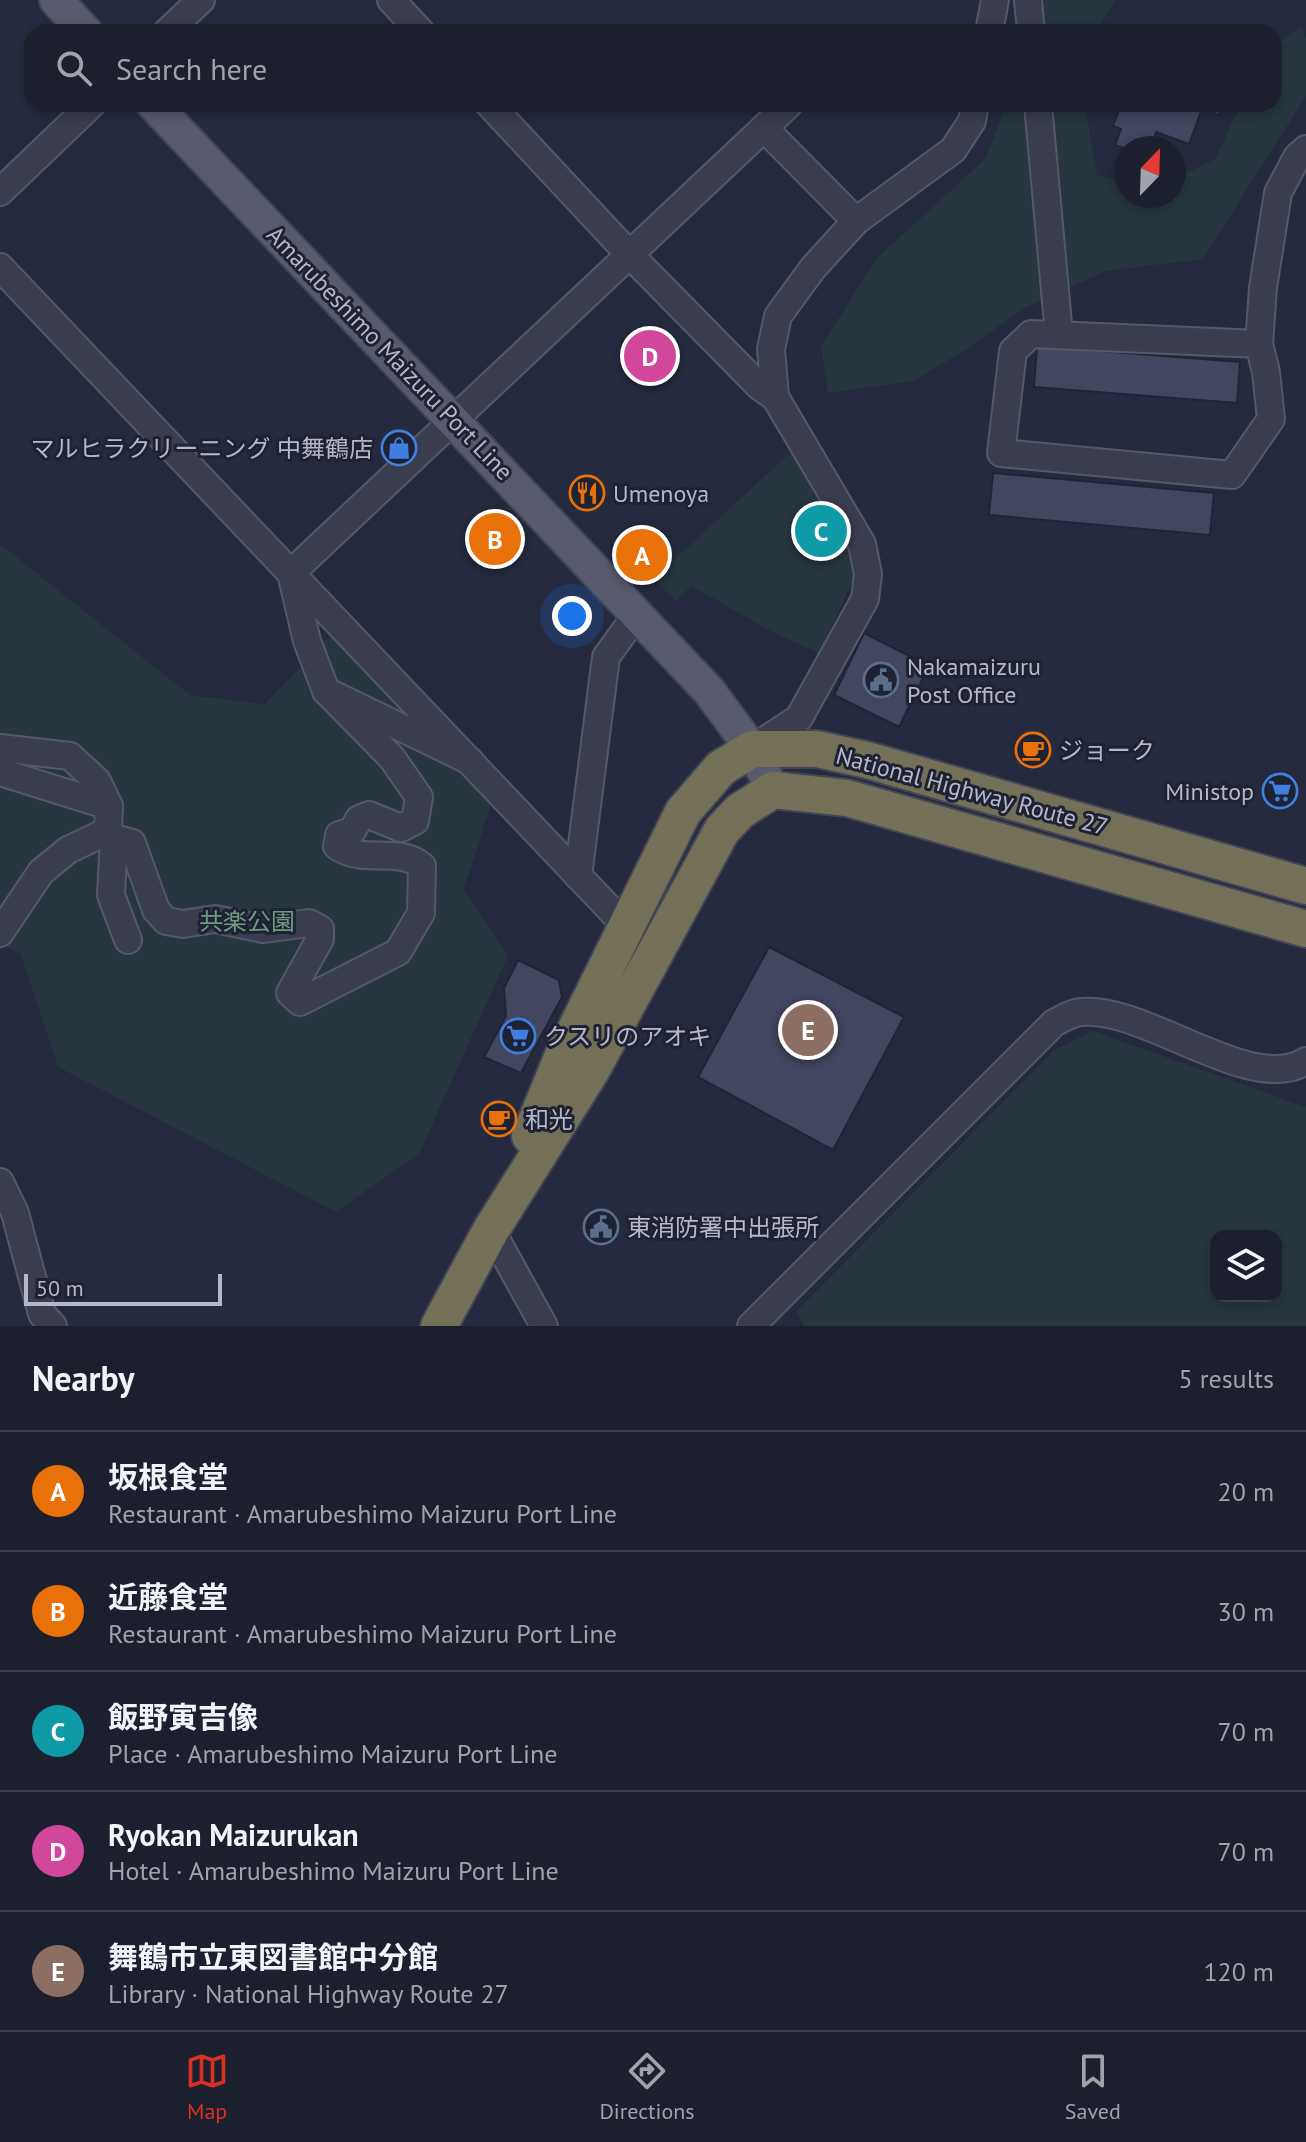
<!DOCTYPE html>
<html lang="en">
<head>
<meta charset="utf-8">
<style>
  :root { --surface:#1c202e; --page:#292d3a; --text:#f1f3f6; --muted:#a0a3aa; --line:#3a3e4a; --accent:#d93025 }
  body { margin:0; font-family:"PT Sans","Noto Sans JP",sans-serif; background:var(--page); color:var(--text) }
  .controls { position:absolute; right:24px; bottom:24px; display:grid; overflow:hidden; border-radius:16px; box-shadow:0 4px 12px #0003 }
  .controls button { width:72px; height:72px; display:grid; place-items:center; padding:0; border:0; border-bottom:2px solid var(--line); background:var(--surface); color:var(--text); font:40px sans-serif }
  .compass { position:absolute; left:1114px; top:136px; width:72px; height:72px; border-radius:50%; background:var(--surface); box-shadow:0 4px 12px #0003; rotate:23deg }
  .scale { position:absolute; left:24px; bottom:20px; width:198px; box-sizing:border-box; padding-left:8px; border:4px solid #b6b8c9; border-top:0; font-size:22px; line-height:28px; white-space:nowrap; color:#b6b8c9; -webkit-text-stroke:6px #1e2233; paint-order:stroke }
  .you { position:absolute; left:572px; top:616px; width:28px; height:28px; margin:-20px; border:6px solid #fff; border-radius:50%; background:#1a73e8; box-shadow:0 0 0 12px #1a73e833 }
  .badge { display:grid; place-items:center; width:52px; height:52px; border-radius:50%; background:var(--accent); color:#fff; font-size:26px; font-weight:700 }
  .pin { position:absolute; translate:-50% -50%; border:4px solid #fff; box-shadow:0 2px 8px #0006 }
  .list { margin:0; padding:0; list-style:none }
  h2 { display:flex; justify-content:space-between; align-items:center; height:104px; margin:0; padding:0 32px; font-size:34px }
  h2 small { font-size:26px; font-weight:400; color:var(--muted) }
  .list li { display:grid; grid-template-columns:52px 1fr auto; gap:24px; align-items:center; box-sizing:border-box; height:120px; padding:0 32px; border-top:2px solid var(--line) }
  .list b { display:block; font-size:30px; white-space:nowrap }
  .list p { margin:0; font-size:26px; white-space:nowrap; color:var(--muted) }
  .list em { font-size:26px; font-style:normal; color:var(--muted) }
  .icon { flex:none; width:44px; height:44px; fill:none; stroke:currentColor; stroke-width:2; stroke-linecap:round; stroke-linejoin:round }
  .map { position:relative; flex:none; width:1306px; height:1326px; overflow:hidden }
  .search { position:absolute; background:var(--surface); box-shadow:0 4px 12px #0003; left:24px; right:24px; top:24px; height:88px; display:flex; align-items:center; gap:20px; box-sizing:border-box; padding:0 28px; border-radius:24px; color:var(--muted); font-size:30px }
  .sheet { height:704px; background:var(--surface) }
  nav { display:flex; justify-content:space-around; align-items:center; box-sizing:border-box; height:112px; border-top:2px solid var(--line); background:var(--surface); font-size:22px; color:var(--muted) }
  nav a { display:grid; justify-items:center; gap:4px }
  nav .on { color:var(--accent) }
  .map>svg:first-child { display:block }
  .green { fill:#27363f; fill-rule:evenodd }
  .building { fill:#42465e; stroke:#202435; stroke-width:2 }
  .lines { fill:none; stroke-linecap:round; stroke-linejoin:round }
  .minor-casing { stroke:#545869; stroke-width:30 }
  .major-casing { stroke:#434657; stroke-width:36 }
  .highway-casing { stroke:#414556; stroke-width:40 }
  .minor { stroke:#393d4e; stroke-width:26 }
  .major { stroke:#585b6e; stroke-width:32 }
  .highway { stroke:#747057; stroke-width:36 }
  .labels { text-anchor:middle; dominant-baseline:central; stroke-width:6; stroke-linejoin:round; paint-order:stroke }
  .street-label { font-size:24px; fill:#b6b8c9; stroke:#1e2233 }
  .poi-label { font-size:24px; fill:#b6b8c9; stroke:#1e2233; text-anchor:start }
  .park-label { font-size:24px; fill:#6e9983; stroke:#1e2233 }
</style>
</head>
<body>
<div class="map">
<svg width="1306" height="1326" viewBox="0 0 1306 1326">
  <rect width="100%" height="100%" fill="#252a3e"/>
  <g class="green">
    <path d="M1045 0H1115L1096 32H1033Z"/>
    <path d="M1301 27 1306 38V96L1203 259 1106 271 1023 309 968 348 914 381 828 393 821 346 877 258 986 158 1006 104H1085L1097 175 1126 182V196H1174V179L1215 159 1241 104H1274V43Z"/>
    <path d="M792 451 850 548 858 570 819 653 780 636 691 586 676 602 654 578Z"/>
    <path d="M0 544 190 695 265 704 332 634 491 805 464 889 508 956 419 1154 336 1212 58 1067 20 952 0 945Z"/>
    <path d="M1093 1031 1306 1107V1326H804L796 1311 1056 1049ZM1216 1236H1276V1296H1216Z"/>
  </g>
  <g class="building">
    <path d="M1130 104H1224L1219 115 1202 109 1189 144 1156 132 1150 148 1126 149 1115 145 1121 129 1113 126 1120 108 1128 111Z"/>
    <path d="M1037 346 1240 362 1237 403 1034 387Z"/>
    <path d="M993 473 1214 493 1210 535 989 515Z"/>
    <path d="M864 633 929 666 899 727 834 695Z"/>
    <path d="M769 947 904 1017 833 1150 698 1077Z"/>
    <path d="M518 960 559 980 562 997 521 1073 484 1057 506 1016 504 988Z"/>
  </g>
  <g class="lines">
    <g class="minor-casing">
      <g id="minor">
        <path d="M391 0 421 32"/>
        <path d="M1028 0 1031 32"/>
        <path d="M167 32 201 0"/>
        <path d="M989 32 995 0"/>
        <path d="M489 104 630 255 760 387 775 397 862 544 868 574 865 599 799 718 752 749"/>
        <path d="M1038 104 1059 335"/>
        <path d="M764 128 789 104"/>
        <path d="M0 192 92 104"/>
        <path d="M0 267 625 925"/>
        <path d="M1259 344 1031 334 1013 351 1001 453 1232 475 1271 419 1266 372 1259 344 1263 288 1278 193 1297 157 1306 149"/>
        <path d="M775 397 771 349 778 316 813 268 856 221 953 150 972 121 975 104"/>
        <path d="M291 573 764 128 856 221"/>
        <path d="M291 573 307 641 326 691"/>
        <path d="M0 748 70 756 97 781 109 806 108 831 114 838 132 843 156 910 166 921 183 924 215 919 263 929 309 923 320 929V939L290 993 300 1002 398 952 421 913 422 866C398 846 364 865 337 846L339 835 352 831 359 819 369 815 401 828 415 821 419 797 392 758 326 691 470 761"/>
        <path d="M0 772 109 806"/>
        <path d="M114 838 111 895 128 940"/>
        <path d="M578 876 606 657 637 614"/>
        <path d="M0 933 41 872 68 850 108 831"/>
        <path d="M0 1182 15 1213 42 1314 53 1326"/>
        <path d="M491 1230 544 1326"/>
        <path d="M751 1326 1054 1023C1062 1019 1073 1012 1082 1012 1146 1006 1251 1096 1306 1061"/>
      </g>
    </g>
    <g class="major-casing">
      <g id="major">
        <path d="M56 0 86 32"/>
        <path d="M153 104 709 691 752 749 773 790"/>
      </g>
    </g>
    <g class="highway-casing">
      <g id="highway">
        <path d="M530 1136 564 1053 683 812 721 768 752 749H817L867 760 1306 886"/>
        <path d="M439 1326 491 1230 591 1071 722 830 740 811 773 790 847 798 1306 929"/>
      </g>
    </g>
    <use href="#minor" class="minor"/>
    <use href="#major" class="major"/>
    <use href="#highway" class="highway"/>
  </g>
  <defs>
    <g id="shop-ring" transform="scale(1.8)"><circle r="9.5" fill="#1e2233" stroke="#3f7fe0" stroke-width="1.5"/><path d="M-5-2.5h2.3a2.7 3.5 0 0 1 5.4 0H5L5.5 6h-11ZM-1.5-2.5h3a1.5 2.3 0 0 0-3 0Z" fill="#3f7fe0"/></g>
    <g id="restaurant-ring" transform="scale(1.8)"><circle r="9.5" fill="#1e2233" stroke="#e8710a" stroke-width="1.5"/><path d="M-5-6h1v4h1v-4h1v4h1v-4h1v5L-1.5 .5V6h-2V.5L-5-1ZM5-6V6H3V1.5H1.5Q1.5-4 5-6Z" fill="#e8710a"/></g>
    <g id="civic-ring" transform="scale(1.8)"><circle r="9.5" fill="#1e2233" stroke="#5c6f8a" stroke-width="1.5"/><path d="M-.6-6.5H3V-4.5H.6V-3L4-1V1h2V6H-6V1h2V-1L-.6-3ZM-1.2 2.5V6h2.4V2.5Z" fill="#5c6f8a"/></g>
    <g id="cafe-ring" transform="scale(1.8)"><circle r="9.5" fill="#1e2233" stroke="#e8710a" stroke-width="1.5"/><path d="M-5.5-4.5H6V0H3Q3 3.5 0 3.5H-2.5Q-5.5 3.5-5.5 0ZM3-3.2v2h1.7v-2ZM-6 4.5H4V6H-6Z" fill="#e8710a"/></g>
    <g id="supermarket-ring" transform="scale(1.8)"><circle r="9.5" fill="#1e2233" stroke="#3f7fe0" stroke-width="1.5"/><path d="M-6-5.5h2.5l.6 2H6L4.5 2H-2.5L-4.4-4H-6ZM-1.5 3.2a1.3 1.3 0 1 0 .1 0ZM3 3.2a1.3 1.3 0 1 0 .1 0Z" fill="#3f7fe0"/></g>
  </defs>
  <g fill-rule="evenodd">
    <use href="#shop-ring" x="399" y="448"/>
    <use href="#restaurant-ring" x="587" y="493"/>
    <use href="#civic-ring" x="881" y="680"/>
    <use href="#cafe-ring" x="1033" y="750"/>
    <use href="#supermarket-ring" x="1280" y="791"/>
    <use href="#supermarket-ring" x="518" y="1036"/>
    <use href="#cafe-ring" x="499" y="1119"/>
    <use href="#civic-ring" x="601" y="1227"/>
  </g>
  <g class="labels">
    <g class="street-label">
      <text transform="translate(390 353) rotate(46)">Amarubeshimo Maizuru Port Line</text>
      <text transform="translate(972 791) rotate(15)">National Highway Route 27</text>
    </g>
    <g class="poi-label">
      <text x="373" y="448" text-anchor="end">マルヒラクリーニング 中舞鶴店</text>
      <text x="613" y="493">Umenoya</text>
      <text x="907" y="666">Nakamaizuru<tspan x="907" dy="28">Post Office</tspan></text>
      <text x="1059" y="750">ジョーク</text>
      <text x="1254" y="791" text-anchor="end">Ministop</text>
      <text x="544" y="1036">クスリのアオキ</text>
      <text x="525" y="1119">和光</text>
      <text x="627" y="1227">東消防署中出張所</text>
    </g>
    <g class="park-label">
      <text x="247" y="921">共楽公園</text>
    </g>
  </g>
</svg>
<div class="controls">
<button><svg class="icon" aria-label="layers" viewBox="0 0 24 24"><path d="M12 4l9 5-9 5-9-5zM3 14l9 5 9-5"/></svg></button>
</div>
<svg class="compass" viewBox="-18 -18 36 36"><path d="M0-13l5 13h-10z" fill="#e53935"/><path d="M0 13l5-13h-10z" fill="#a0a3aa"/></svg>
<div class="scale">50 m</div>
<div class="you"></div>
<div class="pin badge" style="left:642px;top:555px;background:#e8710a">A</div>
<div class="pin badge" style="left:495px;top:539px;background:#e8710a">B</div>
<div class="pin badge" style="left:821px;top:531px;background:#0f9aa8">C</div>
<div class="pin badge" style="left:650px;top:356px;background:#d1479c">D</div>
<div class="pin badge" style="left:808px;top:1030px;background:#8d6e63">E</div>
<div class="search"><svg class="icon" aria-label="search" viewBox="0 0 24 24"><circle cx="10" cy="10" r="6"/><path d="M15 15l6 6"/></svg>Search here</div>
</div>
<section class="sheet">
<h2>Nearby<small>5 results</small></h2>
<ul class="list">
<li><span class="badge" style="background:#e8710a">A</span><div><b>坂根食堂</b><p>Restaurant · Amarubeshimo Maizuru Port Line</p></div><em>20 m</em></li>
<li><span class="badge" style="background:#e8710a">B</span><div><b>近藤食堂</b><p>Restaurant · Amarubeshimo Maizuru Port Line</p></div><em>30 m</em></li>
<li><span class="badge" style="background:#0f9aa8">C</span><div><b>飯野寅吉像</b><p>Place · Amarubeshimo Maizuru Port Line</p></div><em>70 m</em></li>
<li><span class="badge" style="background:#d1479c">D</span><div><b>Ryokan Maizurukan</b><p>Hotel · Amarubeshimo Maizuru Port Line</p></div><em>70 m</em></li>
<li><span class="badge" style="background:#8d6e63">E</span><div><b>舞鶴市立東図書館中分館</b><p>Library · National Highway Route 27</p></div><em>120 m</em></li>
</ul>
</section>
<nav>
<a class="on"><svg class="icon" aria-label="map" viewBox="0 0 24 24"><path d="M3 6l6-2 6 2 6-2v14l-6 2-6-2-6 2zM9 4v14M15 6v14"/></svg>Map</a>
<a><svg class="icon" aria-label="directions" viewBox="0 0 24 24"><path d="M12 3l9 9-9 9-9-9zM9 14v-3h6M13 9l2 2-2 2"/></svg>Directions</a>
<a><svg class="icon" aria-label="saved" viewBox="0 0 24 24"><path d="M7 4h10v16l-5-4-5 4z"/></svg>Saved</a>
</nav>
</body>
</html>
